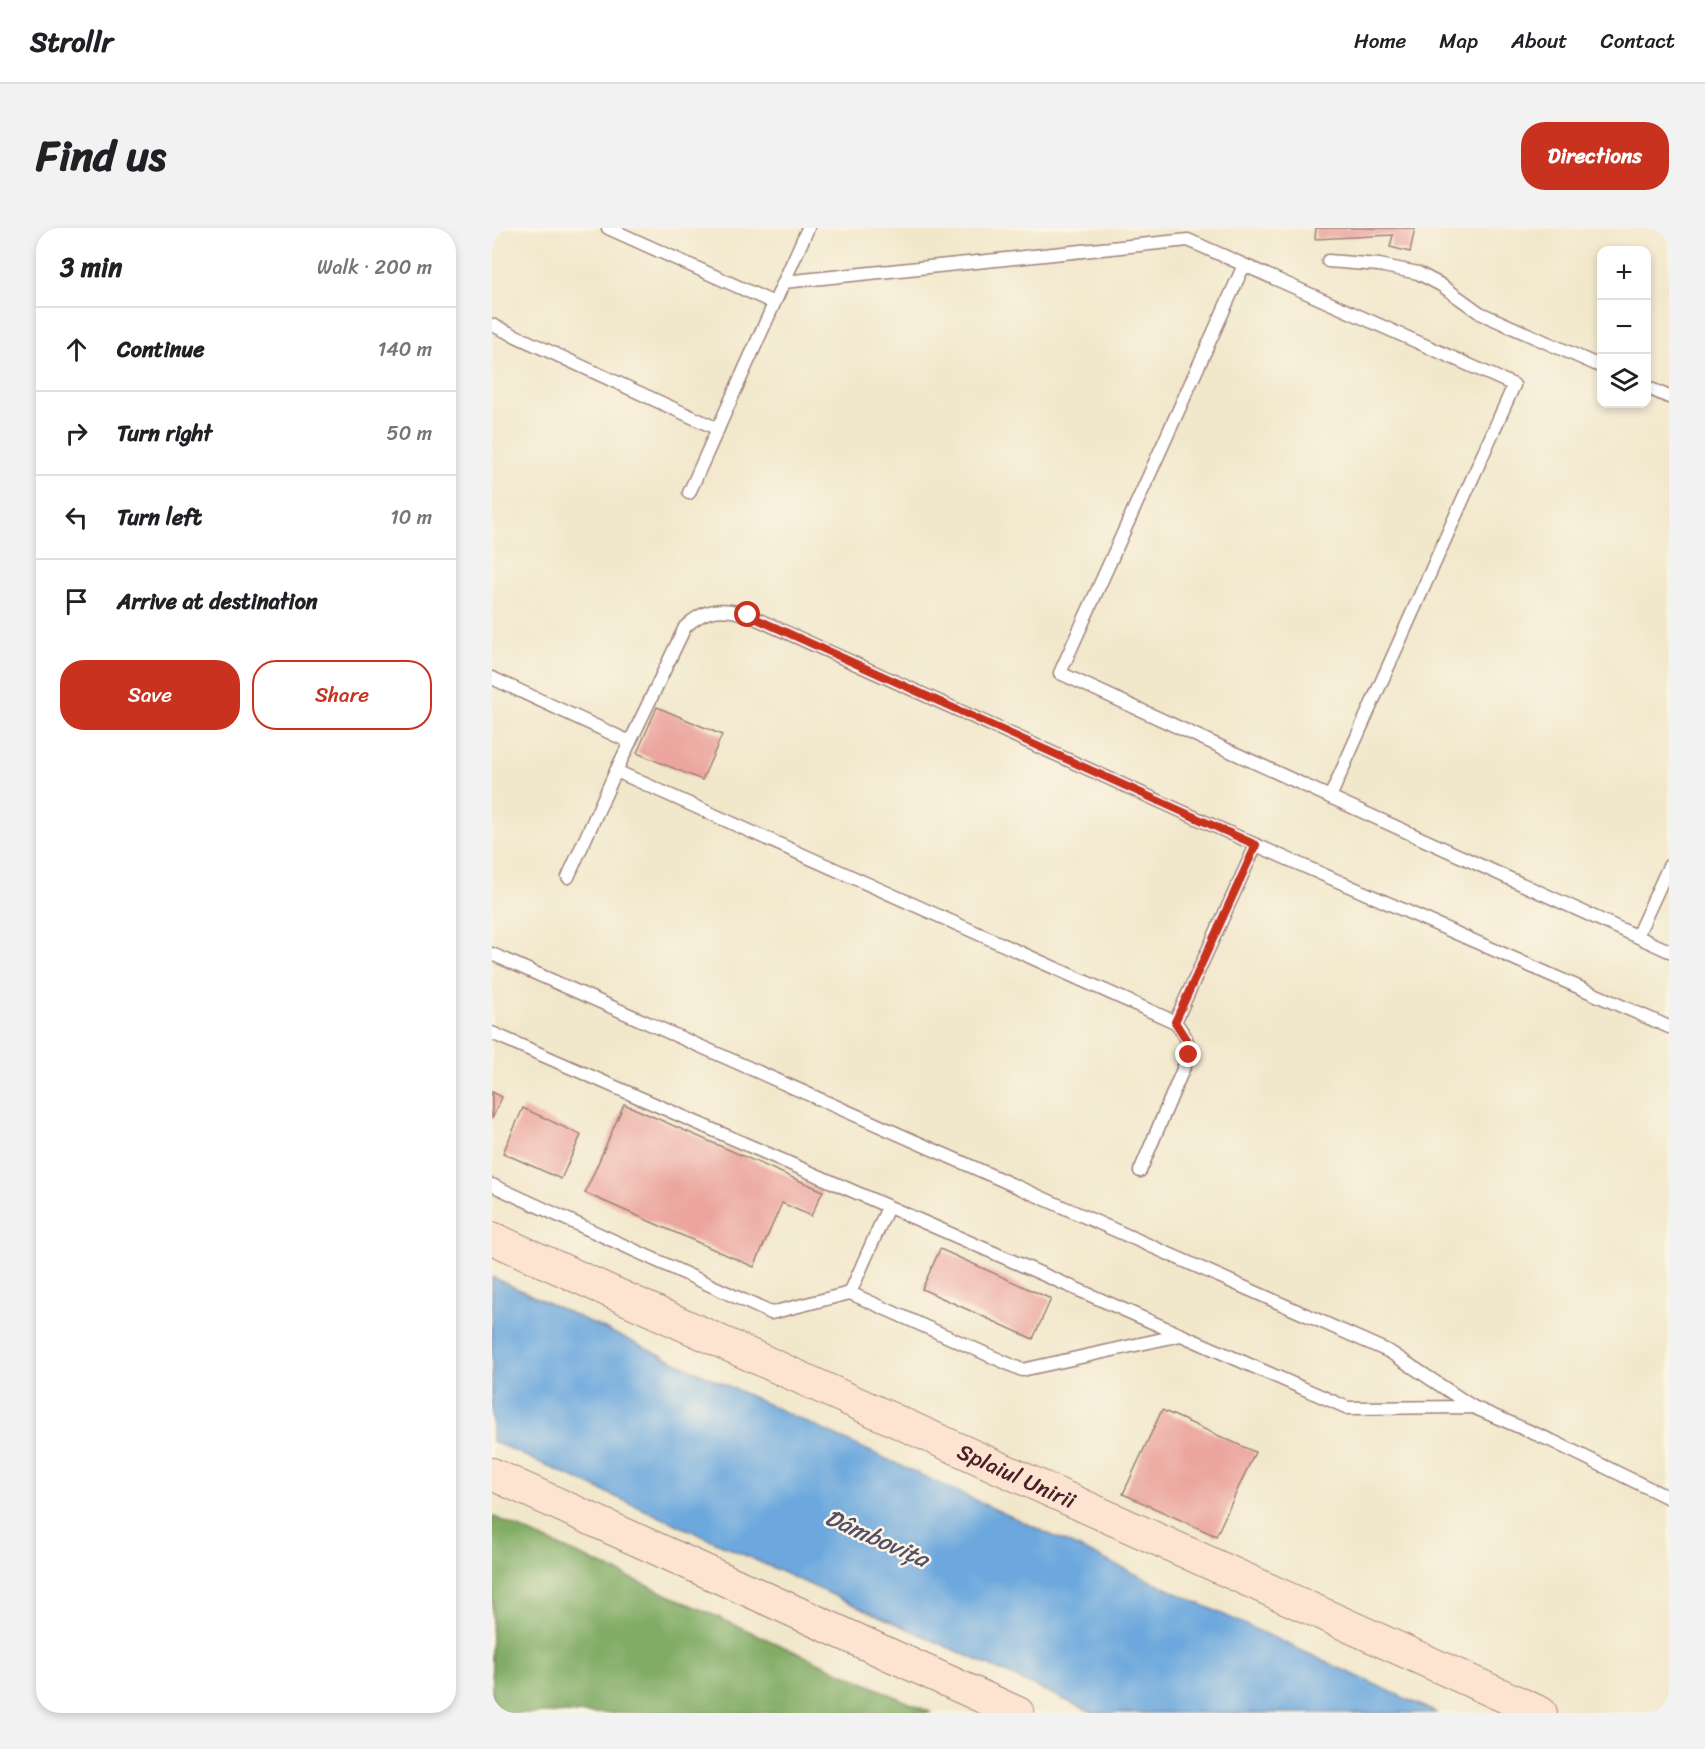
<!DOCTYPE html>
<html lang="en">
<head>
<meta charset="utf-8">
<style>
  :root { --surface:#fff; --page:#f2f2f2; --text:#202124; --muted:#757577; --line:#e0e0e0; --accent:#c8321e }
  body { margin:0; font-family:Sriracha,sans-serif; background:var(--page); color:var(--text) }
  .controls { position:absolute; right:18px; top:18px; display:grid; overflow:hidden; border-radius:12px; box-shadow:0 3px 9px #0003 }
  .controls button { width:54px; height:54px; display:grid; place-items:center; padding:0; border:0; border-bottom:2px solid var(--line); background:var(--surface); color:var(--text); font:30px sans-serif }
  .stop { position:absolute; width:18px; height:18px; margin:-14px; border:4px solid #c8321e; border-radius:50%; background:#fff }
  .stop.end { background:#c8321e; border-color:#fff; box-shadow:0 2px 6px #0008 }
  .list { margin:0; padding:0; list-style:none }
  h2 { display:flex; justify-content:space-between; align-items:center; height:78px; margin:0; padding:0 24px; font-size:26px }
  h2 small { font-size:20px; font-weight:400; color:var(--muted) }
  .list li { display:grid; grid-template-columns:39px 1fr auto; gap:18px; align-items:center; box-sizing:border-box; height:84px; padding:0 24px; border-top:2px solid var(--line) }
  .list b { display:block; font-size:22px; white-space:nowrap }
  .list em { font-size:20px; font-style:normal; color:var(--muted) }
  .actions { display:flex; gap:12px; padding:18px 24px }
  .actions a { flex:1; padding:14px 0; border:2px solid var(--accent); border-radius:24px; text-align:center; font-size:21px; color:var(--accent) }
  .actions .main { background:var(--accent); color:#fff }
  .icon { flex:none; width:33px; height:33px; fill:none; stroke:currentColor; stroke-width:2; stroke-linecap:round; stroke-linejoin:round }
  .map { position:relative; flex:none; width:1177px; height:1485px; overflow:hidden; border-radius:24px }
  header { display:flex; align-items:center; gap:36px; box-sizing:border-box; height:84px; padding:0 30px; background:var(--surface); border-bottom:2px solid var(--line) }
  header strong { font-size:28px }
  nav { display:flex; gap:33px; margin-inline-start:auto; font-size:21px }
  .intro { display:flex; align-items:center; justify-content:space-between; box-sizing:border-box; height:144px; padding:0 36px }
  h1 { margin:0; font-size:42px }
  .button { padding:15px 27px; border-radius:24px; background:var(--accent); color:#fff; font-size:21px; font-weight:700 }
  main { display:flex; gap:36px; padding:0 36px }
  aside { flex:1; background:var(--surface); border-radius:24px; box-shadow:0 3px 9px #0003 }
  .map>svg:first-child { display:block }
  .forest { fill:#81ac65; stroke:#666648; stroke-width:1.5 }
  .water { fill:#6ca8dd; stroke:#5b6484; stroke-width:1.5 }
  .building { fill:#eba59e }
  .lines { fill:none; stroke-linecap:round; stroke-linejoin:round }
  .service-casing { stroke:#9e837b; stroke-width:15 }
  .secondary-casing { stroke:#9e837b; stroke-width:34 }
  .service { stroke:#fff; stroke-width:12 }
  .secondary { stroke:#fde4d0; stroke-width:32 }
  .route { stroke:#c8321e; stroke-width:8 }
  .labels { text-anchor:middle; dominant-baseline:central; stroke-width:5; stroke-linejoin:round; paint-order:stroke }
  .street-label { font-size:22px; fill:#4a1f2b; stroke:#fcf5e5 }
  .water-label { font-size:24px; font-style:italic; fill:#564f69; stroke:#fcf5e5 }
</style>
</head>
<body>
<header>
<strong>Strollr</strong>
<nav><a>Home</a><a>Map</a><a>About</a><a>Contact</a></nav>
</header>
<div class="intro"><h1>Find us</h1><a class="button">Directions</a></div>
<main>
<aside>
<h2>3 min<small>Walk · 200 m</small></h2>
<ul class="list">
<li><svg class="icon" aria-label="ahead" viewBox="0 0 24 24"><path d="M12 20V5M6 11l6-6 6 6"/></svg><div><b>Continue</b></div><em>140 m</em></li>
<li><svg class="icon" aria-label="right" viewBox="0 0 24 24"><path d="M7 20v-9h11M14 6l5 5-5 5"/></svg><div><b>Turn right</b></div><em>50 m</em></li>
<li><svg class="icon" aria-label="left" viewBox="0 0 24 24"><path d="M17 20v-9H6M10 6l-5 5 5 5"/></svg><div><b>Turn left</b></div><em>10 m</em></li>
<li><svg class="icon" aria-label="arrive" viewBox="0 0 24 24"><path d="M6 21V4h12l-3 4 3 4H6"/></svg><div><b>Arrive at destination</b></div></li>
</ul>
<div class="actions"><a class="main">Save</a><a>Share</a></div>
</aside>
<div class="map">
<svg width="1177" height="1485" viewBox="0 0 1177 1485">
  <rect width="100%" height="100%" fill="#fcf5e5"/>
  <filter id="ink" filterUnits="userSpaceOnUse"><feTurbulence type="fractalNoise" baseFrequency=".0167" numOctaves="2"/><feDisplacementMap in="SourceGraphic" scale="12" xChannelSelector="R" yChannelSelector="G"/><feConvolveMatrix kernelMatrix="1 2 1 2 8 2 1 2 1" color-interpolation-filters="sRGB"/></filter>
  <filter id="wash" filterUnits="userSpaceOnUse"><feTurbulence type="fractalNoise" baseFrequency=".008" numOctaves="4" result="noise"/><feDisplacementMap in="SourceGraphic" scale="24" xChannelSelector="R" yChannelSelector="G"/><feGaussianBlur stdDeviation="1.35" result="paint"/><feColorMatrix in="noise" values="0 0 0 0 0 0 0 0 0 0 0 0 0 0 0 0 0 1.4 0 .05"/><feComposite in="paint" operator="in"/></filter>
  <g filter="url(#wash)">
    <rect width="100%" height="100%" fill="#f1e7cb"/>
    <path class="forest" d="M0 1288 440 1485H0Z"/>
    <path class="water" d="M0 1049 945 1485H602L0 1213Z"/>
    <g id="blocks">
      <g class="building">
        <path d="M824 0H923L918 24 898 19 901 7 823 11Z"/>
        <path d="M165 479 230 507 210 552 145 525Z"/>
        <path d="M0 864 10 869 0 891Z"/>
        <path d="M132 876 331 963 319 988 290 975 262 1039 93 965Z"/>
        <path d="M31 880 89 907 69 951 11 925Z"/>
        <path d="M448 1021 559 1071 541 1111 430 1061Z"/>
        <path d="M670 1182 763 1224 724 1308 631 1266Z"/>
      </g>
    </g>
  </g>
  <g filter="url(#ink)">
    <use href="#blocks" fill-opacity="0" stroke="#9e837b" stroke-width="1.5"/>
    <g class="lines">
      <g class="service-casing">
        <g id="service">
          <path d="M116 0 282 75"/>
          <path d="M836 33 887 37 926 45 949 57 988 85 1110 139"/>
          <path d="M292 54 696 12 1022 157 838 569 568 445 752 37"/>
          <path d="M0 97 226 201"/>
          <path d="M1154 159 1177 169"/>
          <path d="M197 265 316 0"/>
          <path d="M0 450 138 514 124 543 683 794C692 805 697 813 697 827L648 943"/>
          <path d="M138 514 193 399C213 380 230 379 256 387L764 617 1177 799"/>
          <path d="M838 569 1177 723"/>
          <path d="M76 649 124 543"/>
          <path d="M1145 708 1177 638"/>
          <path d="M0 726 898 1124 981 1179"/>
          <path d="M683 794 764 617"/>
          <path d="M0 805 856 1180 981 1179 1060 1213 1177 1270"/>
          <path d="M0 957 279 1085 358 1065 530 1142 689 1107"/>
          <path d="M358 1065 396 979"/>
        </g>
      </g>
      <g class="secondary-casing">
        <g id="secondary">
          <path id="s1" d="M0 1010 1049 1485"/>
          <path d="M0 1246 526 1485"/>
        </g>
      </g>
      <use href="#service" class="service"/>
      <use href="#secondary" class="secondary"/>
    </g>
  </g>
  <g class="lines" filter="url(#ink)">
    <path class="route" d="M256 387 764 617 683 794 697 816V827"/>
  </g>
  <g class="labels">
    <g class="street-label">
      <text stroke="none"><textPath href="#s1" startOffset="576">Splaiul Unirii</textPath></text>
    </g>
    <g class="water-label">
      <text transform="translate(385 1310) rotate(24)">Dâmbovița</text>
    </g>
  </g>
</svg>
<div class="controls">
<button>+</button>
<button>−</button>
<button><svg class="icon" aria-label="layers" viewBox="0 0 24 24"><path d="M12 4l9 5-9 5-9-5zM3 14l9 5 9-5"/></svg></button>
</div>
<div class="stop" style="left:256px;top:387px"></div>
<div class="stop end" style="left:697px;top:827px"></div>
</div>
</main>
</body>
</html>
